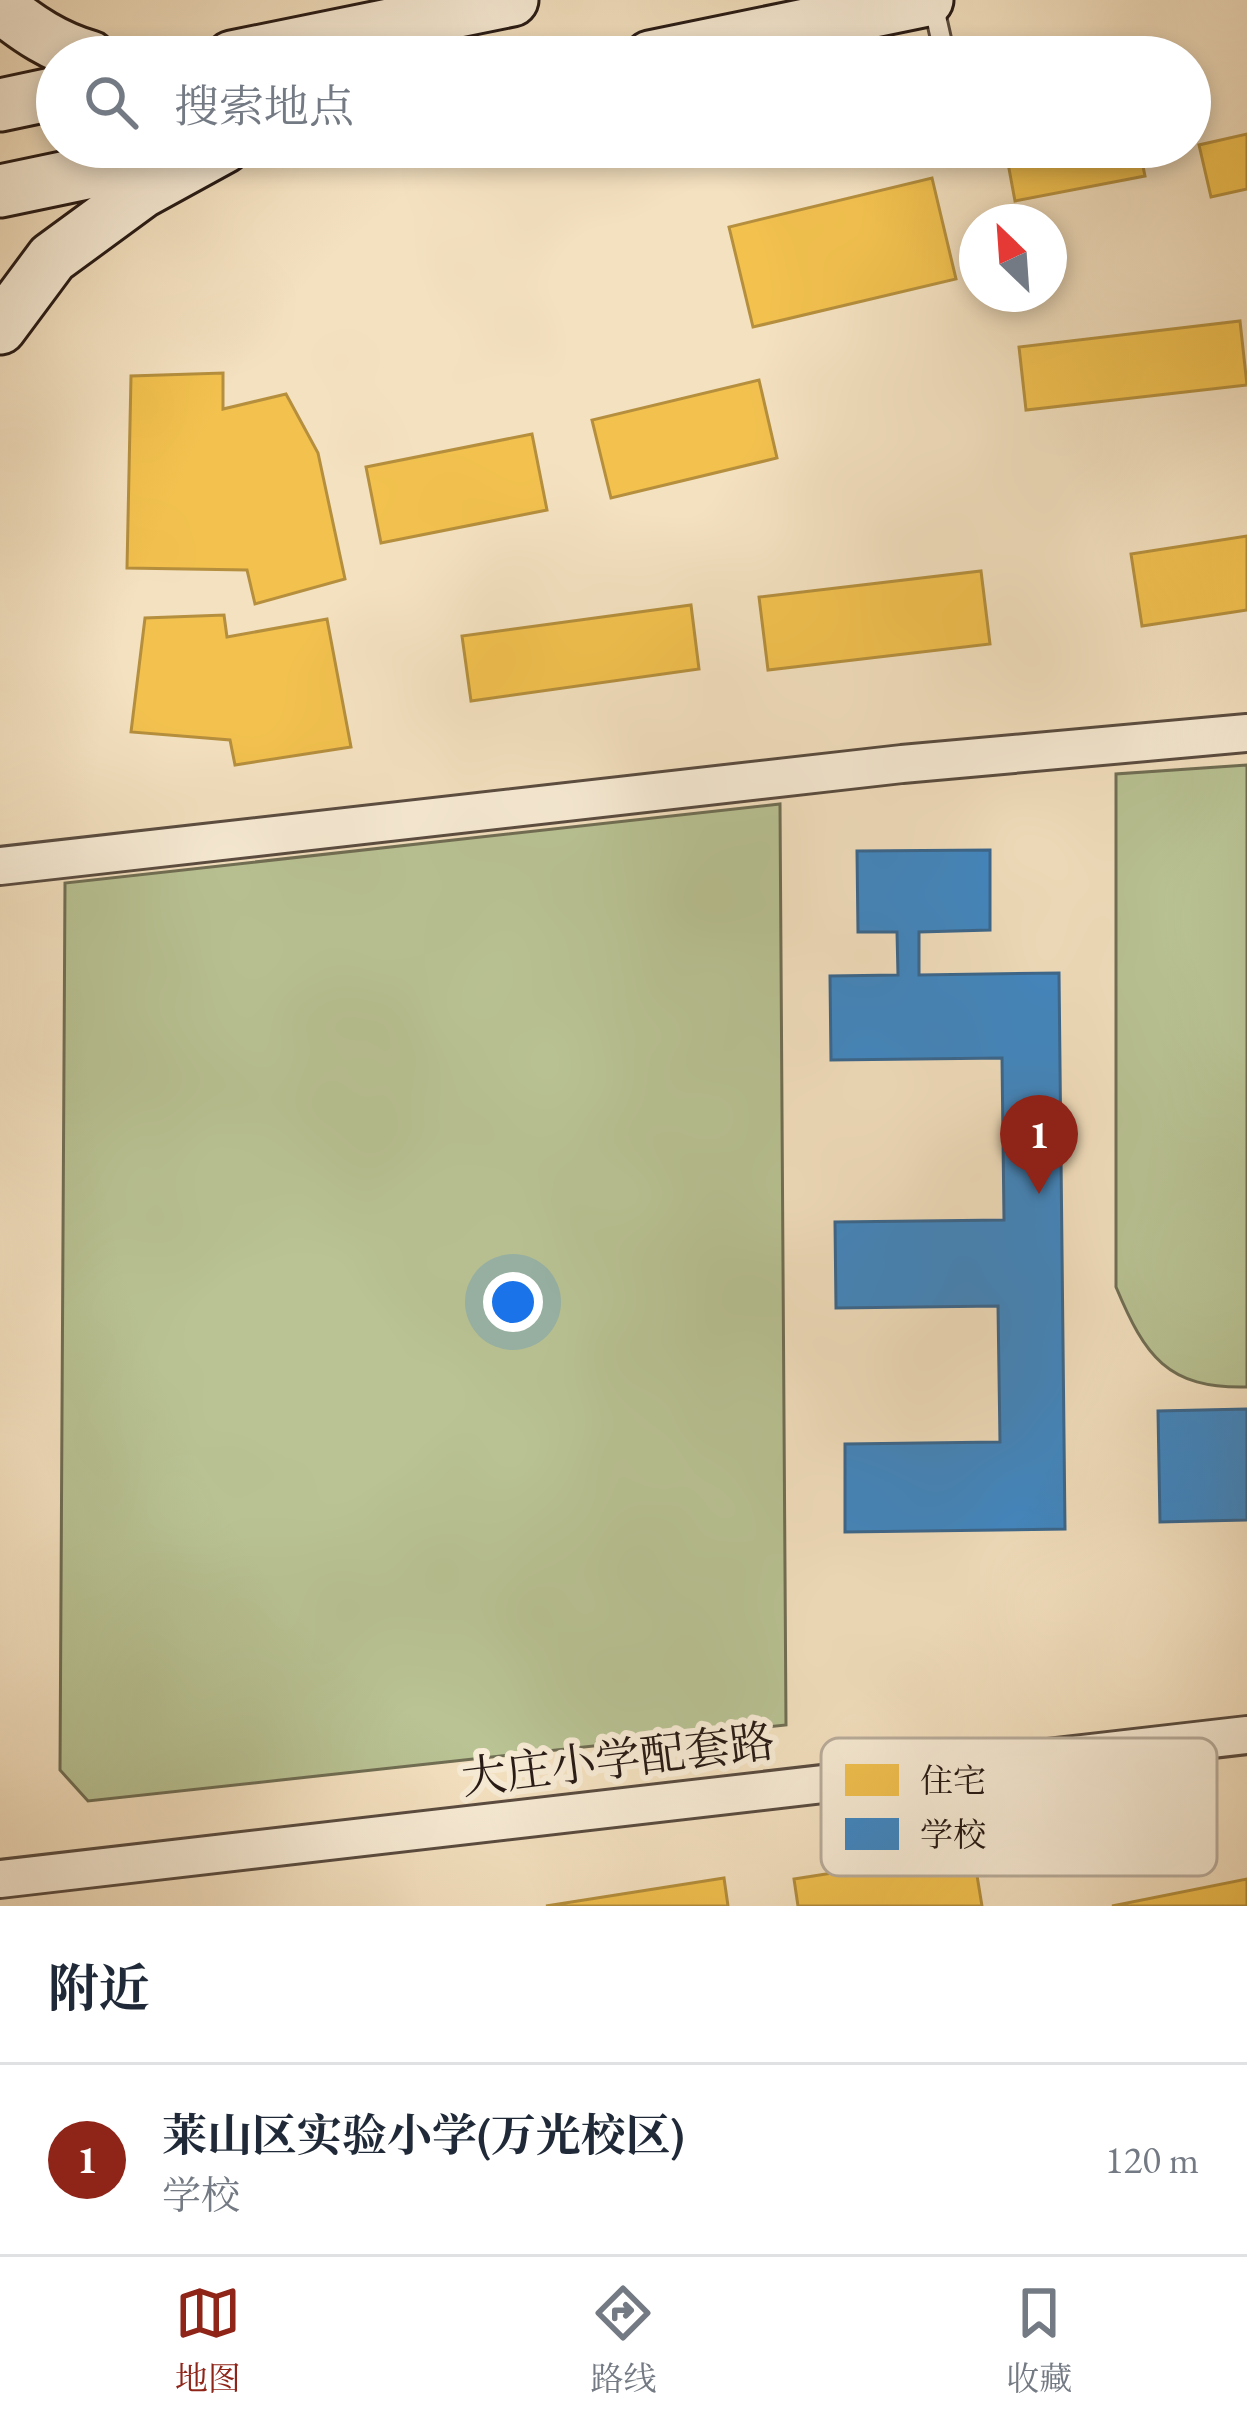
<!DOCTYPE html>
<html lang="zh">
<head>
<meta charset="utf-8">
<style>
  :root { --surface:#fff; --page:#f2f2f3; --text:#1f2937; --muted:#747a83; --line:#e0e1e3; --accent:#8f2418 }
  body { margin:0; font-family:"EB Garamond","Noto Serif SC",serif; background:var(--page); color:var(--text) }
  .compass { position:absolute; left:959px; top:204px; width:108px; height:108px; border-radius:50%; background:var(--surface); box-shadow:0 6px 18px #0003; rotate:335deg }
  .you { position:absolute; left:513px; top:1302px; width:42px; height:42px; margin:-30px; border:9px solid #fff; border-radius:50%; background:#1a73e8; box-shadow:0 0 0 18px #1a73e833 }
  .badge { display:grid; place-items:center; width:78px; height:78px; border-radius:50%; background:var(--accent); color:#fff; font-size:39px; font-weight:700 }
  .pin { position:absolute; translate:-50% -99px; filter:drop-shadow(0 3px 6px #0008) }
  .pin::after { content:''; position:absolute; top:63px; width:42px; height:36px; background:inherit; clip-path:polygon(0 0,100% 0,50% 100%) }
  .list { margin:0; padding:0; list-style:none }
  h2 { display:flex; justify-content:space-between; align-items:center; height:156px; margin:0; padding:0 48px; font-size:51px }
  h2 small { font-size:39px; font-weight:400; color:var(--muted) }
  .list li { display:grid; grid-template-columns:78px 1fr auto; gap:36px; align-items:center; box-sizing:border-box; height:192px; padding:0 48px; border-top:3px solid var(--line) }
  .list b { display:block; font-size:45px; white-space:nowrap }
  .list p { margin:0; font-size:39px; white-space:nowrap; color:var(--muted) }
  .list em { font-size:39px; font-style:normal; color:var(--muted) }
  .icon { flex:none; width:66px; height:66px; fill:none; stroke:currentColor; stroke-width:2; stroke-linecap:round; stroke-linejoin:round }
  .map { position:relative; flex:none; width:1247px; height:1906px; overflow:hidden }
  .search { position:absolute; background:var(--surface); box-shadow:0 6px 18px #0003; left:36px; right:36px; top:36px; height:132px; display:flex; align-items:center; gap:30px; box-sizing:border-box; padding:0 42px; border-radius:66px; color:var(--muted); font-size:45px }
  .sheet { height:348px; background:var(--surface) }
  nav { display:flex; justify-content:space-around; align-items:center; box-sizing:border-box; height:168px; border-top:3px solid var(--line); background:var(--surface); font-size:33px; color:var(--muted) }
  nav a { display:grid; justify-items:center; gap:6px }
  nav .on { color:var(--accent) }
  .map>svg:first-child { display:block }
  .green { fill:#b9c394; stroke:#706e54; stroke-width:3 }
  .homes { fill:#f2c14e; stroke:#b58f3d; stroke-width:3 }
  .schools { fill:#3f88c5; stroke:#386790; stroke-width:3 }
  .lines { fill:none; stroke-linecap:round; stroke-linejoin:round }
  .lane-casing { stroke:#5a4c40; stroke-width:24 }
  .street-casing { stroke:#5a4c40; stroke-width:42 }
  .secondary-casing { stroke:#271a15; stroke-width:57 }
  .lane { stroke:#f8ecd6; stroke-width:18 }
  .street { stroke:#f8ecd6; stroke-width:36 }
  .secondary { stroke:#f8ecd6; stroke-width:51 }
  .labels { text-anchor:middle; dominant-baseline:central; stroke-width:12; stroke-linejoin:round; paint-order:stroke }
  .street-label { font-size:45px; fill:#271a15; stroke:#f8ecd6 }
  .key { fill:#f8ecd6; stroke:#b9ad9c; stroke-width:3 }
  .key-label { font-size:33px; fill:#271a15 }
</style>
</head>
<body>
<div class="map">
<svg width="1247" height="1906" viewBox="0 0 1247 1906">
  <rect width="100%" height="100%" fill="#f4e1c0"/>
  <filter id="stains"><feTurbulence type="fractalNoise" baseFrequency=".00167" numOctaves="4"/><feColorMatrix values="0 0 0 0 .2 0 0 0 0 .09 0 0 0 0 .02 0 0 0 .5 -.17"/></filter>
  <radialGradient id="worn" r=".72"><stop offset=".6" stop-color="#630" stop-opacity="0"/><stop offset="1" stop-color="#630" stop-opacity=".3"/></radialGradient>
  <g class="green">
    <path d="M1247 765V1387C1167 1389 1145 1356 1116 1287V774Z"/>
    <path d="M780 804 786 1725 88 1801 60 1770 65 883Z"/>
  </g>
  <g class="homes">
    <path d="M1247 134V189L1211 197 1199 145Z"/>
    <path d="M1005 147H1139L1145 176 1015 201Z"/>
    <path d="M932 178 956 279 753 327 729 227Z"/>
    <path d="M1240 321 1247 385 1026 410 1019 347Z"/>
    <path d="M223 373V409L286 394 318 453 345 579 255 604 247 570 127 568 131 376Z"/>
    <path d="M759 380 777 458 611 498 592 420Z"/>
    <path d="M532 434 547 510 381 543 366 467Z"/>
    <path d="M1247 536V610L1142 626 1131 554Z"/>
    <path d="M981 571 990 644 768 670 759 597Z"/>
    <path d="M691 605 699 669 471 701 462 636Z"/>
    <path d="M224 615 227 637 327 619 351 747 235 765 230 740 131 732 145 618Z"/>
    <path d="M973 1851 982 1906H798L794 1879Z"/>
    <path d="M724 1878 728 1906H546Z"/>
    <path d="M1247 1879V1906H1112Z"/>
  </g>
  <g class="schools">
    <path d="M990 850V930L919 932V975L1059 973 1065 1529 845 1532V1444L1000 1442 998 1306 836 1308 835 1222 1004 1220 1002 1058 831 1060 830 976 898 975 897 932H858L857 851Z"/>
    <path d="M1247 1409V1520L1160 1522 1158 1411Z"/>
  </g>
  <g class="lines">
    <g class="lane-casing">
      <g id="lane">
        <path d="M933 3 945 57"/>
        <path d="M965 147 967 155"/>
      </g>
    </g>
    <g class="street-casing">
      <g id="street">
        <path d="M0 866 902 764 1247 733"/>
        <path d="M0 1879 1247 1735"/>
      </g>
    </g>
    <g class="secondary-casing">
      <g id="secondary">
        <path d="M0 6C28 29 55 47 90 57"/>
        <path d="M232 57 512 0"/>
        <path d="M650 57 927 0"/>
        <path d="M0 105 57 93"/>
        <path d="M0 191 182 153"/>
        <path d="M0 328 52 258 142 192 224 147"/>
      </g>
    </g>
    <use href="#lane" class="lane"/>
    <use href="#street" class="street"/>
    <use href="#secondary" class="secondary"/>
  </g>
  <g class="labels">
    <g class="street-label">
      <text transform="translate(618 1759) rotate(-7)">大庄小学配套路</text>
    </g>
  </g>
  <rect x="821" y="1738" width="396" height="138" rx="18" class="key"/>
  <rect x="845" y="1764" width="54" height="32" fill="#f2c14e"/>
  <rect x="845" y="1818" width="54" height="32" fill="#3f88c5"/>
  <g class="key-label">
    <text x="920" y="1792">住宅</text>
    <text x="920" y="1846">学校</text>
  </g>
  <rect width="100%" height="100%" filter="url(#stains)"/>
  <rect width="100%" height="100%" fill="url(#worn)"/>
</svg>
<svg class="compass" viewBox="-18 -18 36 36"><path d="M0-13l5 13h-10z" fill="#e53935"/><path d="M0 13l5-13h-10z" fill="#747a83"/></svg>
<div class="you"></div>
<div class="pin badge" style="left:1039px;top:1194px">1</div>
<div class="search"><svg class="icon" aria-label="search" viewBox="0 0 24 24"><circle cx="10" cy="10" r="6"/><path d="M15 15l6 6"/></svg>搜索地点</div>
</div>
<section class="sheet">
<h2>附近<small></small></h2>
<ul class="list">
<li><span class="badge">1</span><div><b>莱山区实验小学(万光校区)</b><p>学校</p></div><em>120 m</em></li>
</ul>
</section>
<nav>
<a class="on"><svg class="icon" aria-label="map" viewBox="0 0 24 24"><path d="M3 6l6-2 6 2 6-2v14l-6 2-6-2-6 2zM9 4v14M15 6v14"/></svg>地图</a>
<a><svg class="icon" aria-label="directions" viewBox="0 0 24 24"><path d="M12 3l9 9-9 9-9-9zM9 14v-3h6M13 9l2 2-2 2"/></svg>路线</a>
<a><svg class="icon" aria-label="saved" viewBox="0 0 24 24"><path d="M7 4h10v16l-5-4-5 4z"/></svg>收藏</a>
</nav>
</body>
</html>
